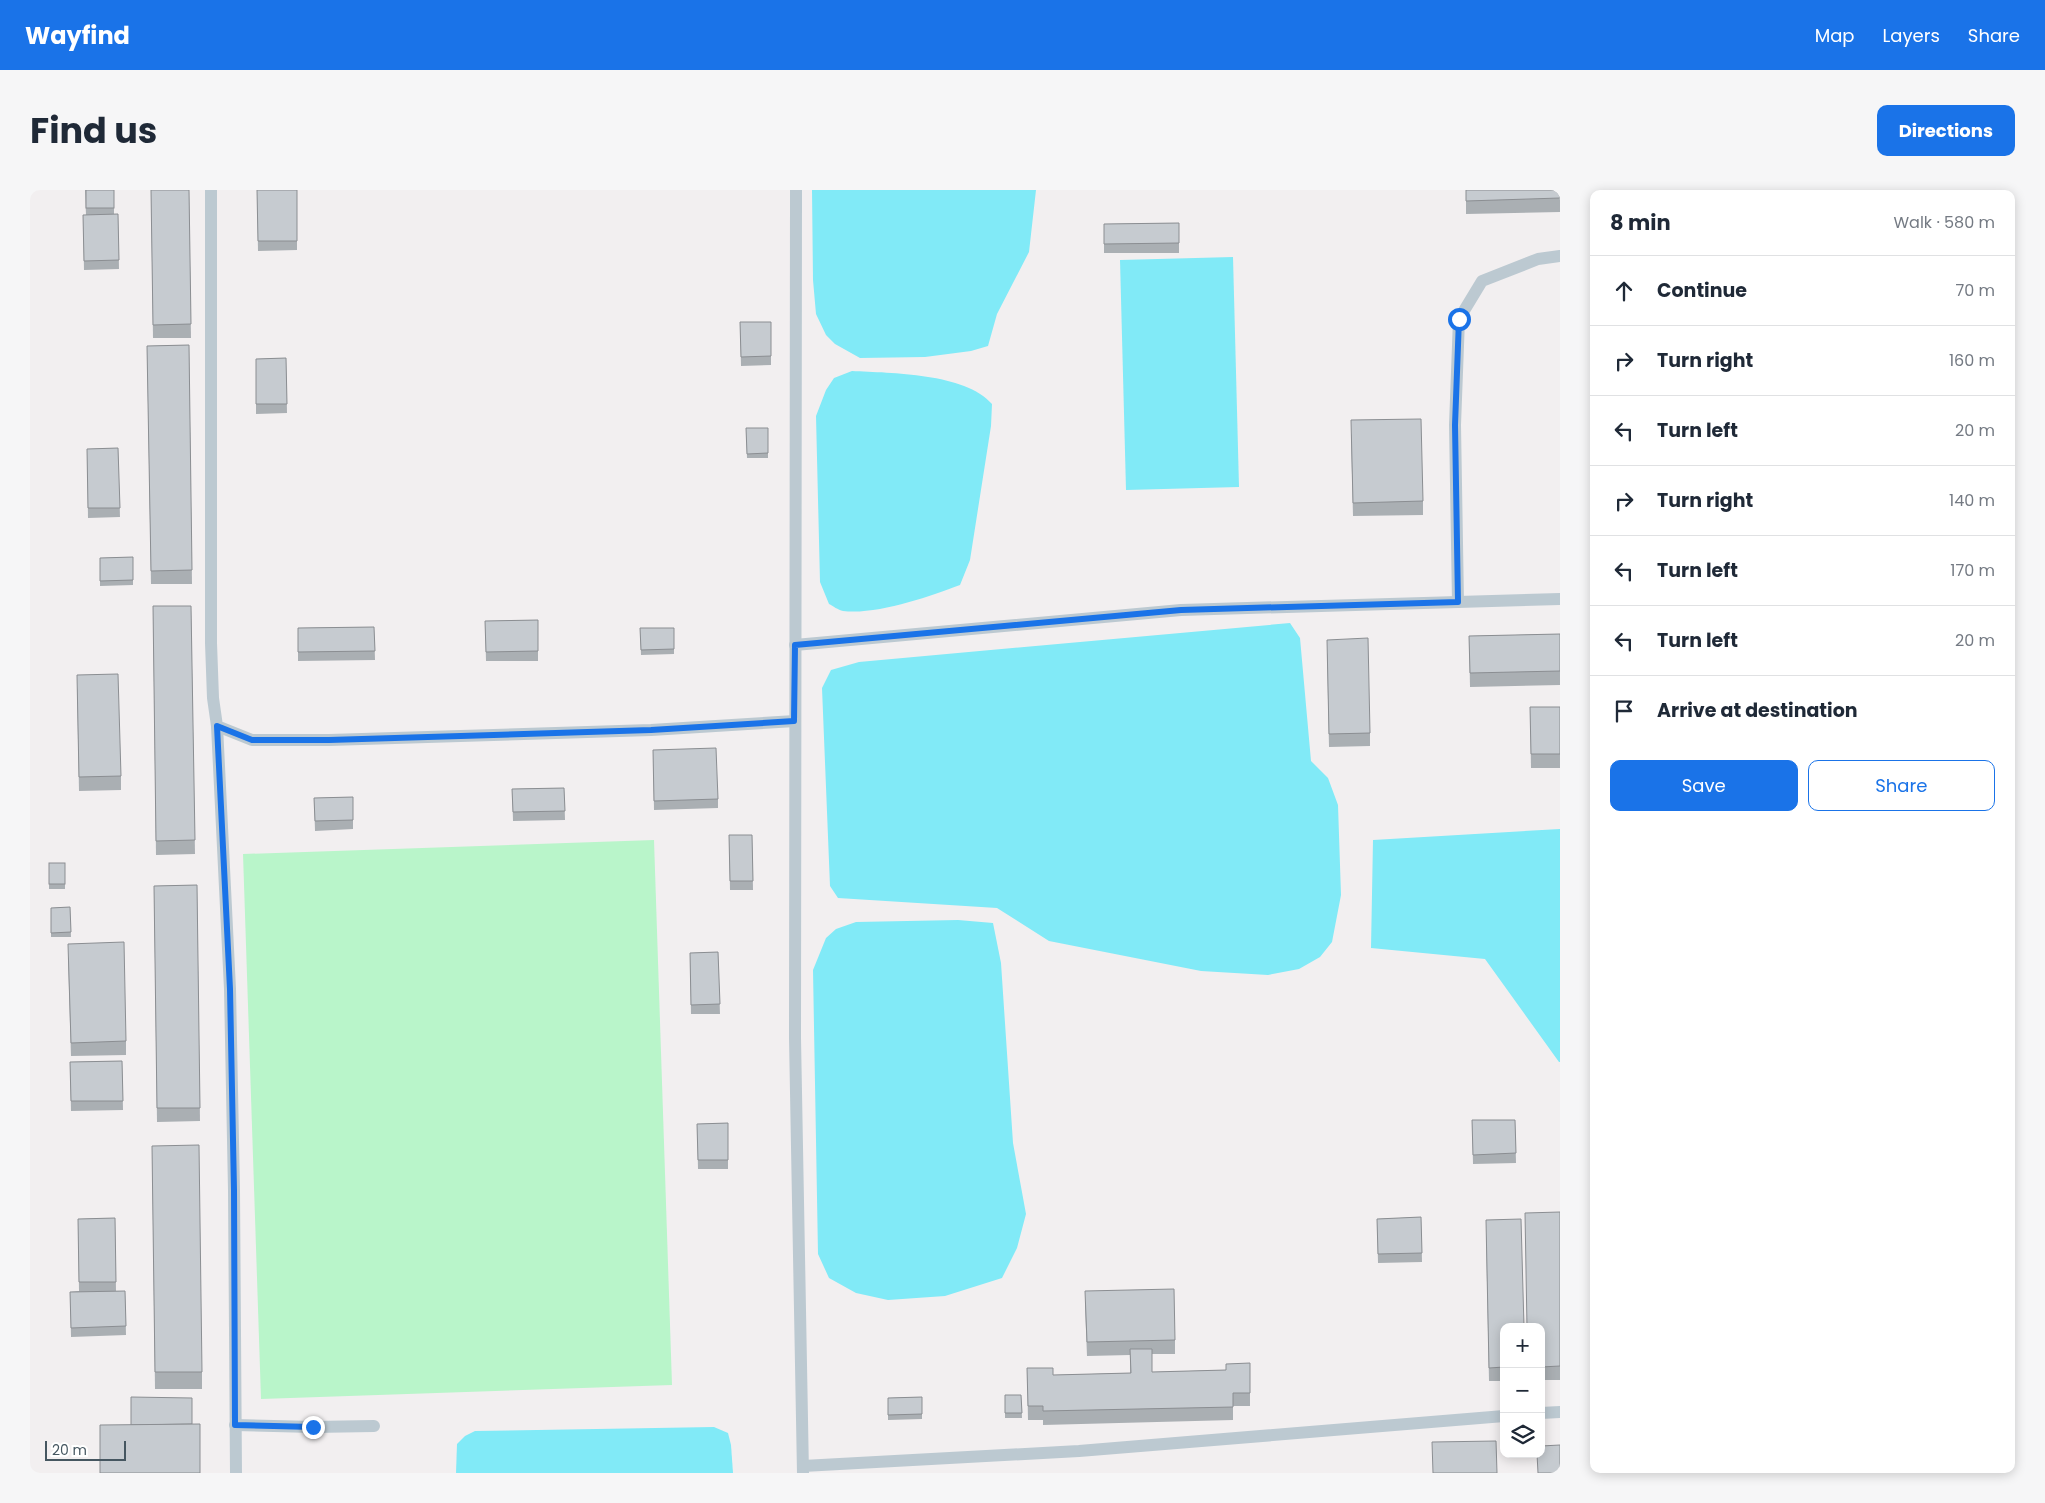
<!DOCTYPE html>
<html lang="en">
<head>
<meta charset="utf-8">
<style>
  :root { --surface:#fff; --page:#f6f6f7; --text:#1f2937; --muted:#747a83; --line:#e0e1e3; --accent:#1a73e8 }
  body { margin:0; font-family:Poppins,sans-serif; background:var(--page); color:var(--text) }
  .controls { position:absolute; right:15px; bottom:15px; display:grid; overflow:hidden; border-radius:10px; box-shadow:0 2px 12px #0003 }
  .controls button { width:45px; height:45px; display:grid; place-items:center; padding:0; border:0; border-bottom:1px solid var(--line); background:var(--surface); color:var(--text); font:25px sans-serif }
  .scale { position:absolute; left:15px; bottom:12px; width:81px; box-sizing:border-box; padding-left:5px; border:2px solid #455660; border-top:0; font-size:14px; line-height:18px; white-space:nowrap; color:#455660; -webkit-text-stroke:4px #fff; paint-order:stroke }
  .stop { position:absolute; width:15px; height:15px; margin:-11px; border:4px solid #1a73e8; border-radius:50%; background:#fff }
  .stop.end { background:#1a73e8; border-color:#fff; box-shadow:0 1px 5px #0008 }
  .list { margin:0; padding:0; list-style:none }
  h2 { display:flex; justify-content:space-between; align-items:center; height:65px; margin:0; padding:0 20px; font-size:21px }
  h2 small { font-size:16px; font-weight:400; color:var(--muted) }
  .list li { display:grid; grid-template-columns:32px 1fr auto; gap:15px; align-items:center; box-sizing:border-box; height:70px; padding:0 20px; border-top:1px solid var(--line) }
  .list b { display:block; font-size:19px; white-space:nowrap }
  .list em { font-size:16px; font-style:normal; color:var(--muted) }
  .actions { display:flex; gap:10px; padding:15px 20px }
  .actions a { flex:1; padding:11px 0; border:1px solid var(--accent); border-radius:10px; text-align:center; font-size:18px; color:var(--accent) }
  .actions .main { background:var(--accent); color:#fff }
  .icon { flex:none; width:28px; height:28px; fill:none; stroke:currentColor; stroke-width:2; stroke-linecap:round; stroke-linejoin:round }
  .map { position:relative; flex:none; width:1530px; height:1283px; overflow:hidden; border-radius:10px }
  header { display:flex; align-items:center; gap:30px; box-sizing:border-box; height:70px; padding:0 25px; background:var(--accent); color:#fff }
  header strong { font-size:24px }
  nav { display:flex; gap:28px; margin-inline-start:auto; font-size:18px }
  .intro { display:flex; align-items:center; justify-content:space-between; box-sizing:border-box; height:120px; padding:0 30px }
  h1 { margin:0; font-size:35px }
  .button { padding:12px 22px; border-radius:10px; background:var(--accent); color:#fff; font-size:18px; font-weight:700 }
  main { display:flex; gap:30px; padding:0 30px }
  aside { flex:1; background:var(--surface); border-radius:10px; box-shadow:0 2px 12px #0003 }
  .map>svg:first-child { display:block }
  .green { fill:#b9f5ca }
  .water { fill:#81eaf7 }
  .lines { fill:none; stroke-linecap:round; stroke-linejoin:round }
  .service { stroke:#bcc9d1; stroke-width:12 }
  .wall { fill:#aaafb3 }
  .building { fill:#c6cbd0; stroke:#8b8e92 }
  .route { stroke:#1a73e8; stroke-width:6 }
</style>
</head>
<body>
<header>
<strong>Wayfind</strong>
<nav><a>Map</a><a>Layers</a><a>Share</a></nav>
</header>
<div class="intro"><h1>Find us</h1><a class="button">Directions</a></div>
<main>
<div class="map">
<svg width="1530" height="1283" viewBox="0 0 1530 1283">
  <rect width="100%" height="100%" fill="#f2eff0"/>
  <path class="green" d="M624 650 642 1195 231 1209 213 664Z"/>
  <g class="water">
    <path d="M782 0H1006L999 62 967 124 958 156 941 161 895 167 830 168 805 154 796 145 786 124 783 90Z"/>
    <path d="M1203 67 1209 297 1096 300 1090 70Z"/>
    <path d="M822 181C861 183 935 183 962 214L961 236 940 370 930 395C898 407 847 425 813 421 808 420 803 416 799 414L790 392 786 226 796 200 804 188Z"/>
    <path d="M1260 433 1270 448 1281 571 1298 588 1308 615 1311 705 1302 752 1290 767 1269 779 1238 785 1171 781 1019 751 967 718 808 708 800 696 792 498 801 480 829 472Z"/>
    <path d="M1530 639V872H1529L1455 769 1341 758 1343 650Z"/>
    <path d="M928 730 963 733 971 773 983 953 996 1024 987 1058 972 1088 915 1106 858 1110 826 1103 799 1088 788 1064 783 780 796 748 806 739 826 732Z"/>
    <path d="M684 1237 698 1243 701 1255 703 1283H426L427 1254 435 1246 445 1241Z"/>
  </g>
  <g class="lines">
    <g class="service">
      <path d="M181 0V453L183 508 187 536 222 550H299L621 540 765 531"/>
      <path d="M766 0 765 848 773 1283"/>
      <path d="M1428 412 1425 235 1429 129 1452 91 1508 69 1530 66"/>
      <path d="M765 455 1151 420 1530 409"/>
      <path d="M187 536 200 799 204 1000 206 1283"/>
      <path d="M1511 1223 1530 1222"/>
      <path d="M205 1235 283 1237 344 1236"/>
      <path d="M773 1276 1049 1261 1474 1226"/>
    </g>
  </g>
  <g class="wall">
    <path d="M55 0H84V24H88L89 79 54 80 53 25H56Z"/>
    <path d="M121 0H159L161 148H123Z"/>
    <path d="M227 0H267V60L228 61Z"/>
    <path d="M1436 0H1530V22L1436 24Z"/>
    <path d="M1149 33V63H1074V34Z"/>
    <path d="M710 132H741V175L711 176Z"/>
    <path d="M159 155 162 394H121L117 156Z"/>
    <path d="M256 168 257 223 226 224V169Z"/>
    <path d="M716 238H738V268H717Z"/>
    <path d="M1321 244 1393 311V325L1323 326Z"/>
    <path d="M88 258 90 327 58 328 57 259Z"/>
    <path d="M103 367V395L70 396V368Z"/>
    <path d="M123 416H161L165 664 126 665Z"/>
    <path d="M508 430V471H456L455 431Z"/>
    <path d="M344 437 345 470 268 471V438Z"/>
    <path d="M610 438H644V464L611 465Z"/>
    <path d="M1530 444V495L1440 497 1439 446Z"/>
    <path d="M1297 463 1340 543V556L1299 557Z"/>
    <path d="M47 498 91 586V600L49 601Z"/>
    <path d="M1500 517H1530V578H1501Z"/>
    <path d="M623 560 688 609V618L624 620Z"/>
    <path d="M534 598 535 630 483 631 482 599Z"/>
    <path d="M323 607V639L285 641 284 608Z"/>
    <path d="M699 645H722L723 700H700Z"/>
    <rect x="19" y="673" width="16" height="26"/>
    <path d="M167 695 170 931 127 932 124 696Z"/>
    <path d="M40 717 41 747H21V718Z"/>
    <path d="M688 762 690 824H661L660 763Z"/>
    <path d="M38 767 96 851V865L41 866Z"/>
    <path d="M92 871 93 920 41 921 40 872Z"/>
    <path d="M1442 930H1485L1486 973 1443 974Z"/>
    <path d="M698 933V979H668L667 934Z"/>
    <path d="M122 956 172 1182V1199H125Z"/>
    <path d="M1530 1022V1190H1511V1137Z"/>
    <path d="M1391 1027 1392 1072 1348 1073 1347 1029Z"/>
    <path d="M85 1028 86 1101H95L96 1145 41 1147 40 1102 49 1101 48 1029Z"/>
    <path d="M1456 1044 1474 1137V1191H1459Z"/>
    <path d="M1055 1115 1145 1150V1164H1122V1182L1196 1180 1220 1173V1216H1203V1230L1013 1235V1230H998L997 1178 1023 1185 1100 1183V1165L1057 1166Z"/>
    <path d="M975 1205H991L992 1228H975Z"/>
    <path d="M892 1207V1229L858 1230V1208Z"/>
  </g>
  <g class="building">
    <rect x="56" y="0" width="28" height="18"/>
    <path d="M121 0H159L161 134 123 135Z"/>
    <path d="M227 0H267V51H228Z"/>
    <path d="M1436 0H1530V8L1436 11Z"/>
    <path d="M88 24 89 70 54 71 53 25Z"/>
    <path d="M1149 33V53L1074 54V34Z"/>
    <path d="M710 132H741V166L711 167Z"/>
    <path d="M159 155 162 380 121 381 117 156Z"/>
    <path d="M256 168 257 214H226V169Z"/>
    <path d="M1391 229 1393 311 1323 313 1321 230Z"/>
    <path d="M716 238H738V263L717 264Z"/>
    <path d="M88 258 90 318H58L57 259Z"/>
    <path d="M103 367V390L70 391V368Z"/>
    <path d="M123 416H161L165 650 126 651Z"/>
    <path d="M508 430V461L456 462 455 431Z"/>
    <path d="M344 437 345 461 268 462V438Z"/>
    <path d="M610 438H644V459L611 460Z"/>
    <path d="M1530 444V481L1440 483 1439 446Z"/>
    <path d="M1338 448 1340 543 1299 544 1297 450Z"/>
    <path d="M88 484 91 586 49 587 47 485Z"/>
    <path d="M1500 517H1530V564H1501Z"/>
    <path d="M686 558 688 609 624 611 623 560Z"/>
    <path d="M534 598 535 621 483 622 482 599Z"/>
    <path d="M323 607V630L285 631 284 608Z"/>
    <path d="M699 645H722L723 691H700Z"/>
    <rect x="19" y="673" width="16" height="21"/>
    <path d="M167 695 170 918H127L124 696Z"/>
    <path d="M40 717 41 742 21 743V718Z"/>
    <path d="M94 752 96 851 41 853 38 754Z"/>
    <path d="M688 762 690 814 661 815 660 763Z"/>
    <path d="M92 871 93 911H41L40 872Z"/>
    <path d="M1442 930H1485L1486 963 1443 965Z"/>
    <path d="M698 933V970H668L667 934Z"/>
    <path d="M169 955 172 1182H125L122 956Z"/>
    <path d="M1530 1022V1176L1511 1177V1137H1497L1495 1023Z"/>
    <path d="M1391 1027 1392 1063 1348 1064 1347 1029Z"/>
    <path d="M85 1028 86 1092H49L48 1029Z"/>
    <path d="M1491 1029 1494 1137H1474V1177L1459 1178 1456 1030Z"/>
    <path d="M1144 1099 1145 1150 1057 1152 1055 1101Z"/>
    <path d="M95 1101 96 1136 41 1138 40 1102Z"/>
    <path d="M1100 1159H1122V1182L1196 1180V1174L1220 1173V1203H1203V1217L1013 1221V1216H998L997 1178H1023V1185L1101 1183Z"/>
    <path d="M975 1205H991L992 1223H975Z"/>
    <path d="M101 1207 162 1208V1234L101 1235Z"/>
    <path d="M892 1207V1224L858 1225V1208Z"/>
    <path d="M170 1234V1283H70V1235Z"/>
    <path d="M1466 1251 1467 1283H1403L1402 1252Z"/>
    <path d="M1530 1255V1283H1508L1507 1264H1511V1256Z"/>
  </g>
  <g class="lines">
    <path class="route" d="M283 1237 205 1235 204 1000 200 799 187 536 222 550H299L621 540 764 531 765 455 1151 420 1428 412 1425 235 1429 129"/>
  </g>
</svg>
<div class="controls">
<button>+</button>
<button>−</button>
<button><svg class="icon" aria-label="layers" viewBox="0 0 24 24"><path d="M12 4l9 5-9 5-9-5zM3 14l9 5 9-5"/></svg></button>
</div>
<div class="scale">20 m</div>
<div class="stop" style="left:1429px;top:129px"></div>
<div class="stop end" style="left:283px;top:1237px"></div>
</div>
<aside>
<h2>8 min<small>Walk · 580 m</small></h2>
<ul class="list">
<li><svg class="icon" aria-label="ahead" viewBox="0 0 24 24"><path d="M12 20V5M6 11l6-6 6 6"/></svg><div><b>Continue</b></div><em>70 m</em></li>
<li><svg class="icon" aria-label="right" viewBox="0 0 24 24"><path d="M7 20v-9h11M14 6l5 5-5 5"/></svg><div><b>Turn right</b></div><em>160 m</em></li>
<li><svg class="icon" aria-label="left" viewBox="0 0 24 24"><path d="M17 20v-9H6M10 6l-5 5 5 5"/></svg><div><b>Turn left</b></div><em>20 m</em></li>
<li><svg class="icon" aria-label="right" viewBox="0 0 24 24"><path d="M7 20v-9h11M14 6l5 5-5 5"/></svg><div><b>Turn right</b></div><em>140 m</em></li>
<li><svg class="icon" aria-label="left" viewBox="0 0 24 24"><path d="M17 20v-9H6M10 6l-5 5 5 5"/></svg><div><b>Turn left</b></div><em>170 m</em></li>
<li><svg class="icon" aria-label="left" viewBox="0 0 24 24"><path d="M17 20v-9H6M10 6l-5 5 5 5"/></svg><div><b>Turn left</b></div><em>20 m</em></li>
<li><svg class="icon" aria-label="arrive" viewBox="0 0 24 24"><path d="M6 21V4h12l-3 4 3 4H6"/></svg><div><b>Arrive at destination</b></div></li>
</ul>
<div class="actions"><a class="main">Save</a><a>Share</a></div>
</aside>
</main>
</body>
</html>
